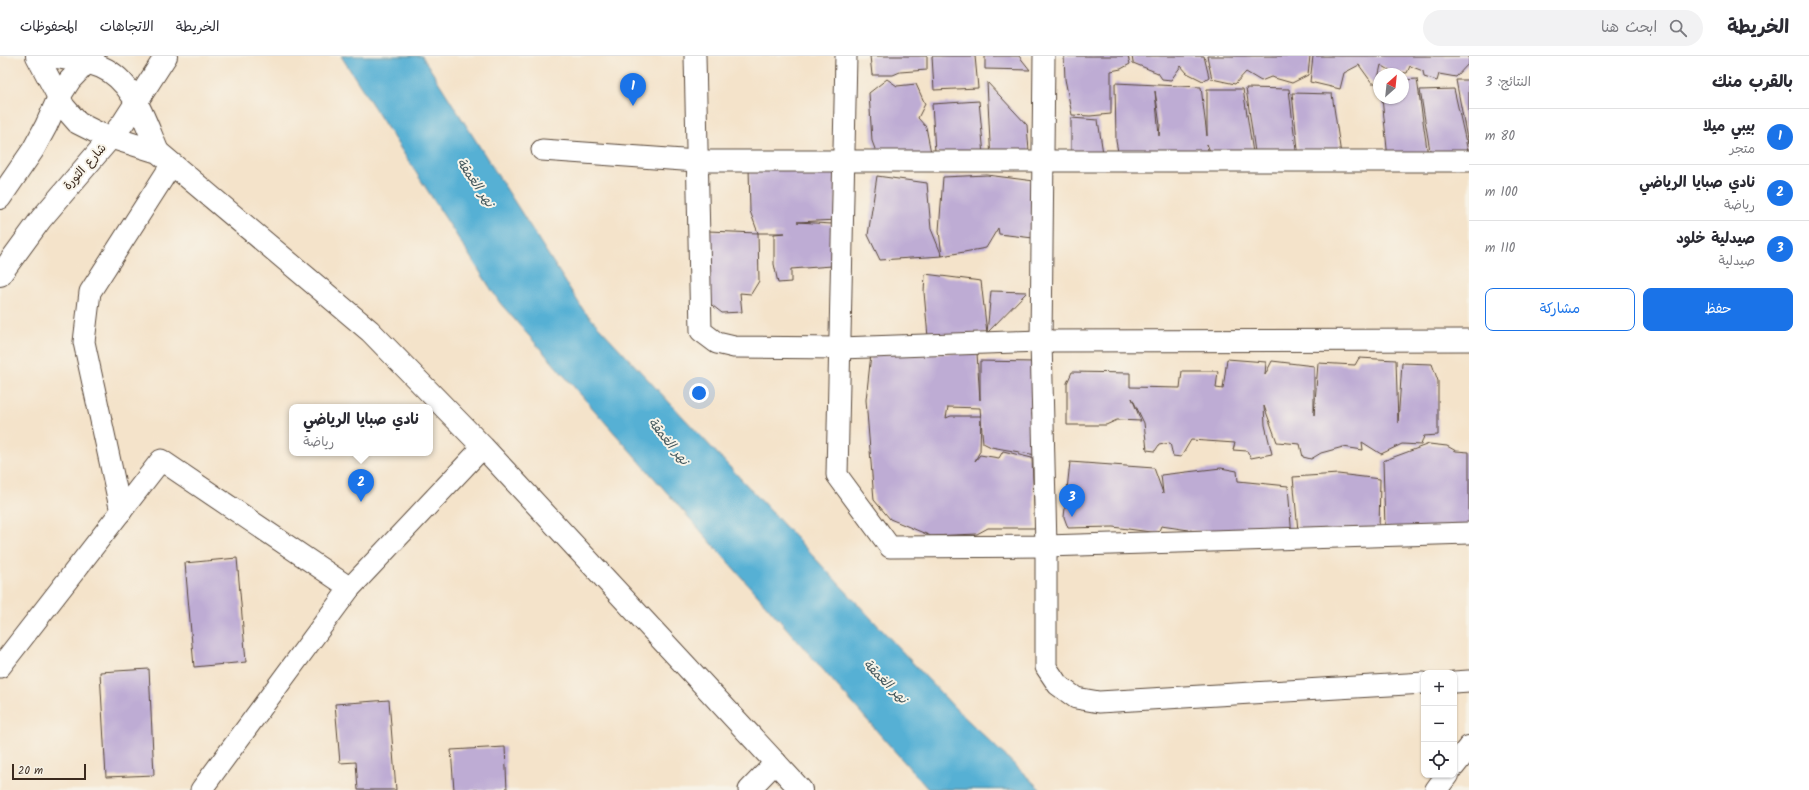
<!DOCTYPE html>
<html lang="ar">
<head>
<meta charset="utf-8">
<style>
  :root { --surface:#fff; --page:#f2f2f3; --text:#2b2b33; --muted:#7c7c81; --line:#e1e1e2; --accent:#1a73e8 }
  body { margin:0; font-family:Kalam,"Playpen Sans Arabic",sans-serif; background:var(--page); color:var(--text); direction:rtl }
  .controls { position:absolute; right:12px; bottom:12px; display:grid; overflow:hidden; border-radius:8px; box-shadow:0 1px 3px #0004 }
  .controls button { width:36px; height:36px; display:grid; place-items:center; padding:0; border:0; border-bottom:1px solid var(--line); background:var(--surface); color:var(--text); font:20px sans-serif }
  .compass { position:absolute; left:1373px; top:12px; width:36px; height:36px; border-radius:50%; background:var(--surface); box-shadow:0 1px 3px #0004; rotate:27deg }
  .scale { position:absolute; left:12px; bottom:10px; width:74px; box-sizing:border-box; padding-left:4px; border:2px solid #3b2a1e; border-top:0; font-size:11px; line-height:14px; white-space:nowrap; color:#3b2a1e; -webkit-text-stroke:3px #f7f3e8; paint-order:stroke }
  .you { position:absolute; left:699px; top:337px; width:14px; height:14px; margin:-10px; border:3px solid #fff; border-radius:50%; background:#1a73e8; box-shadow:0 0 0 6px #1a73e833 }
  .badge { display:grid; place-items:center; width:26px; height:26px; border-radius:50%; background:var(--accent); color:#fff; font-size:13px; font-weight:700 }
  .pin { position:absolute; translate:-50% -33px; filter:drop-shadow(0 1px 2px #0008) }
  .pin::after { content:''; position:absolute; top:21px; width:14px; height:12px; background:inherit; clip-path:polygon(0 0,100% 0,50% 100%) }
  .popup { position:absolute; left:289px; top:348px; width:144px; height:52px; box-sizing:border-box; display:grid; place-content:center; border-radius:8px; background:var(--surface); filter:drop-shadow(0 1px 3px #0005); font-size:13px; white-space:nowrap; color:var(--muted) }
  .popup b { font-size:15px; color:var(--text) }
  .popup::after { content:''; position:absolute; left:50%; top:100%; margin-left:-8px; border:8px solid transparent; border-top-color:var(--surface) }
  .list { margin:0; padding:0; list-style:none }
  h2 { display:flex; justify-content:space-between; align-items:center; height:52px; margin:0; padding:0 16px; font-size:17px }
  h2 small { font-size:13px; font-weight:400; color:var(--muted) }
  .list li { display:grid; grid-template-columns:26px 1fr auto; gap:12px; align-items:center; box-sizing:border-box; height:56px; padding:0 16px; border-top:1px solid var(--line) }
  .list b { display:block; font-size:15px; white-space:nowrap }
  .list p { margin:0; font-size:13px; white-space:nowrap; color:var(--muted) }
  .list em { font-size:13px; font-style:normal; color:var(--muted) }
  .actions { display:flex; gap:8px; padding:12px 16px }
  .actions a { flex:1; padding:9px 0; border:1px solid var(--accent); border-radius:8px; text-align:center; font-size:14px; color:var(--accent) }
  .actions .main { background:var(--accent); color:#fff }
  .icon { flex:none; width:22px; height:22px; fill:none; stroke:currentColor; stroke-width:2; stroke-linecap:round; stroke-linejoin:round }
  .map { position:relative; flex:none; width:1469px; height:734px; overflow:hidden; direction:ltr }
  header { display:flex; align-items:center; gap:24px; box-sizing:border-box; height:56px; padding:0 20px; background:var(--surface); border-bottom:1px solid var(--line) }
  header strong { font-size:19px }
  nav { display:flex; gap:22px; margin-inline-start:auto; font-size:14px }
  .search { width:280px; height:36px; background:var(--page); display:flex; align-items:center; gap:10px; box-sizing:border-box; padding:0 14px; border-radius:22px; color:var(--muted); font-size:15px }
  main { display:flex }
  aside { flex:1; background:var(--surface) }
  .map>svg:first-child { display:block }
  .water { fill:#57b0d4; stroke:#496d79 }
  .building { fill:#beacd4; fill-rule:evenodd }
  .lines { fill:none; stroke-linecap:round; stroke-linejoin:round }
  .minor-casing { stroke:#574638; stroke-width:23 }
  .tertiary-casing { stroke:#574638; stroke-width:24 }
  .primary-casing { stroke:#574638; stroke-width:24 }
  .minor { stroke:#fff; stroke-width:21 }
  .tertiary { stroke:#fff; stroke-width:22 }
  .primary { stroke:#fff; stroke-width:22 }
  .labels { text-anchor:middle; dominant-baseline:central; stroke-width:4; stroke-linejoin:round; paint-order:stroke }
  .street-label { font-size:12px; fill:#3b2a1e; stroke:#f7f3e8 }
  .water-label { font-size:13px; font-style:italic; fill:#45595e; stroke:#f7f3e8 }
</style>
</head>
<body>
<header>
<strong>الخريطة</strong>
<div class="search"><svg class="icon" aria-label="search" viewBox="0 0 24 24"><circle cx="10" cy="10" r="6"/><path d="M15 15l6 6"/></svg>ابحث هنا</div>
<nav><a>الخريطة</a><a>الاتجاهات</a><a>المحفوظات</a></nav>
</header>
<main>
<aside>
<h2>بالقرب منك<small>النتائج: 3</small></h2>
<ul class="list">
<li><span class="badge">1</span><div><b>بيبي ميلا</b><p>متجر</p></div><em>80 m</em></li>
<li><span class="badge">2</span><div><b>نادي صبايا الرياضي</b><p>رياضة</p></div><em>100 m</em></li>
<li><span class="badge">3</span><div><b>صيدلية خلود</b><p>صيدلية</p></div><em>110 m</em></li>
</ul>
<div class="actions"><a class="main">حفظ</a><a>مشاركة</a></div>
</aside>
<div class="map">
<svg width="1469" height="734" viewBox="0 0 1469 734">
  <rect width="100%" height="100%" fill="#f7f3e8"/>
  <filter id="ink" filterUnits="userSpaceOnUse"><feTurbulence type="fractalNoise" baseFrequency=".025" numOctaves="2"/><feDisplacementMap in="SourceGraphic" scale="8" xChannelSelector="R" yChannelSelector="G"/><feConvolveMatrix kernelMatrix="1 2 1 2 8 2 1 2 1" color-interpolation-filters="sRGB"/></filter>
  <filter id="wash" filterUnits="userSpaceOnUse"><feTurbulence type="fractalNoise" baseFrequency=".012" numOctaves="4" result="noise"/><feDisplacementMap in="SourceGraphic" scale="16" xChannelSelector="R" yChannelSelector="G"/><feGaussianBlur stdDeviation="0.9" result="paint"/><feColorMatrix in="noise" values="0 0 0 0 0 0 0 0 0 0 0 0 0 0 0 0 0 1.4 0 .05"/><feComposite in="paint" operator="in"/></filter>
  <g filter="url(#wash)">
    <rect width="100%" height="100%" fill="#f4e3ca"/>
    <path class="water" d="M341 0H422L584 255 954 651 1041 734 928 733 500 247Z"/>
    <g id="blocks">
      <g class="building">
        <path d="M870 0H927V14L900 16 893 19H872Z"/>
        <path d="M932 0H975L978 32 934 34Z"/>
        <path d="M985 0H1019L1030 14 985 13Z"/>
        <path d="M1064 0H1128L1130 8 1121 13 1111 15V58L1090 60 1072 59 1065 23Z"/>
        <path d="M1132 0H1204L1209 21 1203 25 1187 17 1181 10 1171 24 1162 23 1158 17 1133 7Z"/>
        <path d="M1207 0H1310L1308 19 1292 27 1271 21 1261 25 1246 16 1235 28 1212 23Z"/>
        <path d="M1313 0H1469V7L1456 21 1439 18 1437 25 1424 21 1423 15 1410 10 1407 17 1393 16 1381 9 1377 27H1372L1359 9 1344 17 1340 33 1310 26Z"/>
        <path d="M887 23 897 30 916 28 925 48 918 62 926 71 933 107 881 109 872 85 869 37Z"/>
        <path d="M1417 23 1428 100 1388 103 1382 42H1403V24Z"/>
        <path d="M1456 24H1469V88H1468Z"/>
        <path d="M987 26 1027 69 1030 108 991 106Z"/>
        <path d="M1115 27 1201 31 1207 80V33H1243L1254 103 1217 112 1207 88 1210 108 1121 112 1116 85ZM1155 35 1160 69 1159 80Z"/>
        <path d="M1246 32 1289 33 1297 103H1256Z"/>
        <path d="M1454 33 1469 100 1431 101 1420 34Z"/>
        <path d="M1292 37 1332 38 1342 105 1299 103Z"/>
        <path d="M979 45 985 110 935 96 932 48Z"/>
        <path d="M1071 62 1098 64 1104 104 1071 103Z"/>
        <path d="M749 111 836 115 837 164 797 166 832 168V210L791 213V226L778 227 774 208V178L785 177H758L750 155Z"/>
        <path d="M987 119 1034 125 1033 182 999 178 998 172 986 192 942 200 939 175 943 121Z"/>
        <path d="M877 120 927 127 931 173 942 200 880 204 868 179Z"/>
        <path d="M708 175 758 177 759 225 751 238 740 237 742 256 722 257 708 246Z"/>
        <path d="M925 218 981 225 987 277 928 281 924 236Z"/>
        <path d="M991 235 1027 236 987 277Z"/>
        <path d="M977 297 980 344V305L1033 306 1036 357H1032L1036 399 991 391 983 387 980 352 948 351 946 362 951 360H981L980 395 975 405 980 399 999 402 1003 395 1032 402 1035 472H988L977 478 931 480 890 463 874 444 866 344 871 298Z"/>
        <path d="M1359 302 1396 304 1398 367 1402 307 1432 308 1438 325V379L1424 380 1421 389 1402 388 1381 398 1362 386 1363 394 1343 391 1321 397 1311 403 1303 401 1300 388 1277 386 1264 350 1265 369 1272 398 1251 402 1247 395 1233 394 1235 387 1191 384 1181 401 1173 400 1170 387 1159 389 1155 395 1147 394 1144 367 1132 342 1141 365 1117 364 1106 369H1067V327L1072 316 1130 317V331L1180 332 1182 315H1218L1216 332 1223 333 1227 303 1266 306 1265 319 1272 305 1314 310V359L1318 307 1355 309Z"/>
        <path d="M1429 388 1447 390 1456 395 1469 396V471L1385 472 1383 405Z"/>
        <path d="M1070 406 1154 412 1163 437 1161 419 1221 412 1237 415 1238 425 1288 430 1292 482 1203 476 1161 470 1158 477 1113 471 1068 472 1064 461Z"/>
        <path d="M1338 418 1380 423 1379 475H1298L1293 421Z"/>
        <path d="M237 502 246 606 194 611 185 507Z"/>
        <path d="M149 613 154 719 106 721 100 616Z"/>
        <path d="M389 644 396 734H358L356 706 340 707 335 648Z"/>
        <path d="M505 691 507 734H454L451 694Z"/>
      </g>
    </g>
  </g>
  <g filter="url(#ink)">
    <use href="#blocks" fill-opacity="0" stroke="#574638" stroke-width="1"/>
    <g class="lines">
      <g class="minor-casing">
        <g id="minor">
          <path d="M695 0 701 275 717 287 734 291 840 292 1041 285 1469 284"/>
          <path d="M846 0 837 419 890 491 1046 490 1469 477"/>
          <path d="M1044 0 1041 285 1046 490V611L1058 629 1076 642 1099 646 1424 627"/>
          <path d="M542 94 697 105H1469"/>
          <path d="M121 456 84 286 90 236 172 108"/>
          <path d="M0 611 161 404 350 532"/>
          <path d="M1454 626 1469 625"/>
          <path d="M201 734 350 532 483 391"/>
          <path d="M749 734 776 706"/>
        </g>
      </g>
      <g class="tertiary-casing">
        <g id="tertiary">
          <path d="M37 0 64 51 78 67 100 78 158 96 370 275 483 391 801 734"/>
          <path d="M50 0C67 3 85 4 101 11 134 25 145 66 158 96"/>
        </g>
      </g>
      <g class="primary-casing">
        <g id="primary">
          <path d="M0 142 33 94 46 70 59 41 70 24 93 0"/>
          <path d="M0 219 41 163 123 67 166 0"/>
          <path d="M1454 710 1469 691"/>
          <path d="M1436 734 1447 719"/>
        </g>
      </g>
      <use href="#minor" class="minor"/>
      <use href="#tertiary" class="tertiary"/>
      <use href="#primary" class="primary"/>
    </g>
  </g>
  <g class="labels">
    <g class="street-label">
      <text transform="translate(85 111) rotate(-48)">شارع الثورة</text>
    </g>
    <g class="water-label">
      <text transform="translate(475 127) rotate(56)">نهر الغمقة</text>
      <text transform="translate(668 386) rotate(51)">نهر الغمقة</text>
      <text transform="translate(885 626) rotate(45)">نهر الغمقة</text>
    </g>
  </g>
</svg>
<div class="controls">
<button>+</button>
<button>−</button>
<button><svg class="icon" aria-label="locate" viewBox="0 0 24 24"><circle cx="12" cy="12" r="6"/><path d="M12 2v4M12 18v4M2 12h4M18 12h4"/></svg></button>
</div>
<svg class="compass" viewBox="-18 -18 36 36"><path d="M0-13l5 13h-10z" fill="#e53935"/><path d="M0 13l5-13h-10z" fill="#7c7c81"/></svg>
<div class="scale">20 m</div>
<div class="you"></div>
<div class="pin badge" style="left:633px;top:50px">1</div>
<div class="pin badge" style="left:361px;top:446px">2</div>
<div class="popup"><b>نادي صبايا الرياضي</b>رياضة</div>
<div class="pin badge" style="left:1072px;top:461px">3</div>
</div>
</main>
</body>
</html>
